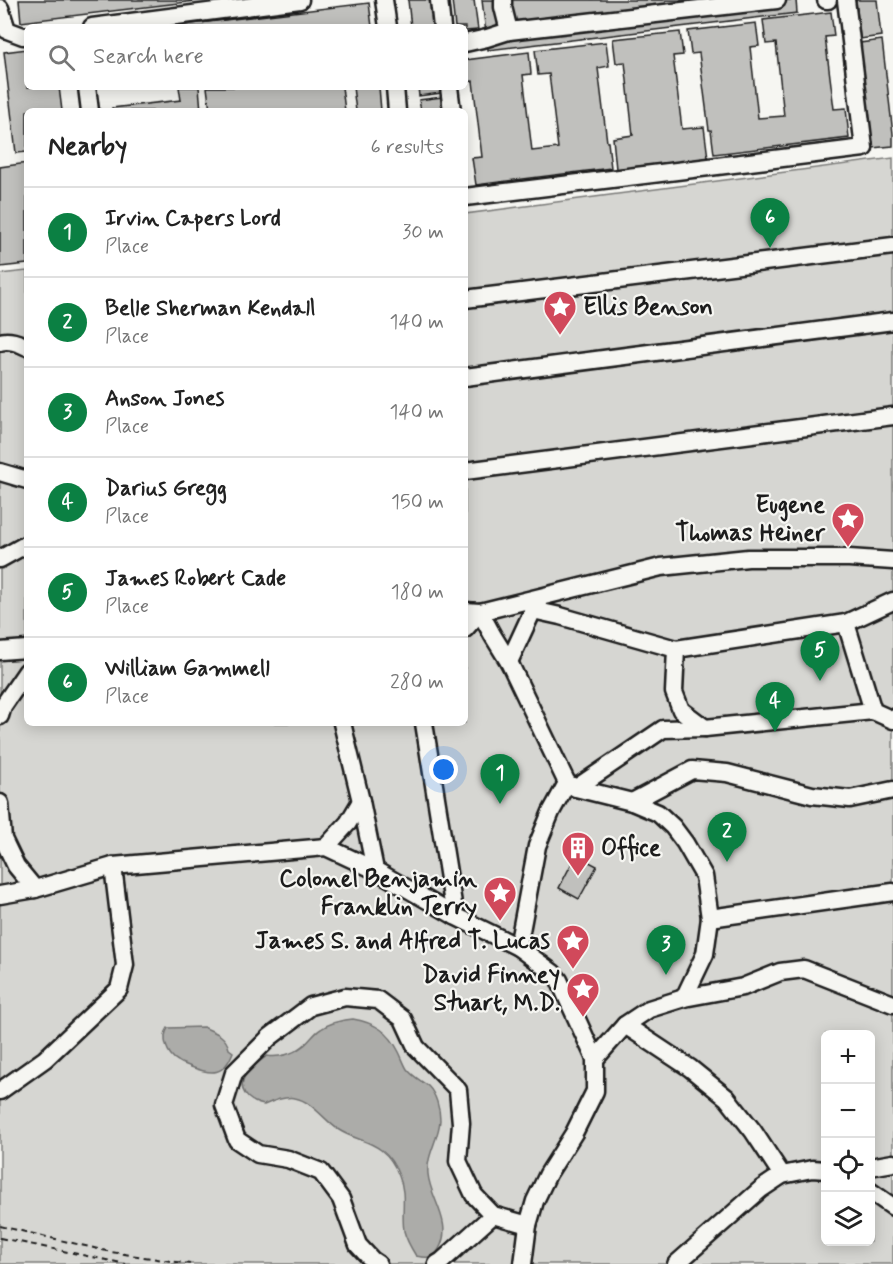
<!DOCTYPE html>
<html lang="en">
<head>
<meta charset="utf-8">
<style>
  :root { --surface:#fff; --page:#f6f6f6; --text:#222; --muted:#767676; --line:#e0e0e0; --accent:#0b8043 }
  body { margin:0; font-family:Mynerve,sans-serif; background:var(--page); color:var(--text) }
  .controls { position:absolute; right:18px; bottom:18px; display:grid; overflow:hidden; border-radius:9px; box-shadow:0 3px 15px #0003 }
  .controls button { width:54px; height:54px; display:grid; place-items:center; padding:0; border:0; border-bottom:2px solid var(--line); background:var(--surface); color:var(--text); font:30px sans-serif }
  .you { position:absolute; left:444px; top:770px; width:21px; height:21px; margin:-15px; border:4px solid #fff; border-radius:50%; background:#1a73e8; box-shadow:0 0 0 9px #1a73e833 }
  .badge { display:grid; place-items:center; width:39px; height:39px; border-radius:50%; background:var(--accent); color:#fff; font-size:20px; font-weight:700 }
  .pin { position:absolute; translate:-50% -50px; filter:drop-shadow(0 2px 3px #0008) }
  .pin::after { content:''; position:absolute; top:32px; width:21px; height:18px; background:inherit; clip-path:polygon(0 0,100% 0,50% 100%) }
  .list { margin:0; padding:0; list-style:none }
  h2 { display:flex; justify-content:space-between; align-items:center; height:78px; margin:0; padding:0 24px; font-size:26px }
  h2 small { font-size:20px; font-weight:400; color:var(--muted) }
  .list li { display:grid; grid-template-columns:39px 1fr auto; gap:18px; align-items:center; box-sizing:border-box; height:90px; padding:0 24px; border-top:2px solid var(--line) }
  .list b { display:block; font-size:22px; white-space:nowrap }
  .list p { margin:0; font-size:20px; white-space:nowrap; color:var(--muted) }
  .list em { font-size:20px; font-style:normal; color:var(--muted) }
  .icon { flex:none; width:33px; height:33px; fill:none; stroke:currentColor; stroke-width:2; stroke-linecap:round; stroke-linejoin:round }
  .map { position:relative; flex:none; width:893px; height:1264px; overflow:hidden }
  .search { position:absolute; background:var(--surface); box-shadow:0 3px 15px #0003; left:24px; top:24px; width:444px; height:66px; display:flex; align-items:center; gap:15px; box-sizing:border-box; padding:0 21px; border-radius:9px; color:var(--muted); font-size:22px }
  .panel { position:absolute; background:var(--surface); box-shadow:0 3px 15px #0003; left:24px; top:108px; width:444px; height:618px; border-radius:9px }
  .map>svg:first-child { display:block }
  .green { fill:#d6d6d2; stroke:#797977; stroke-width:1.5; fill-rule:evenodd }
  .water { fill:#acaca9; stroke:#727271; stroke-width:1.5 }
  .building { fill:#c0c0bd; stroke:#1c1c1c; stroke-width:1.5 }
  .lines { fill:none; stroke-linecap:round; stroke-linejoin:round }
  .minor-casing { stroke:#1c1c1c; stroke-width:21 }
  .path { stroke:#1c1c1c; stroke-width:2; stroke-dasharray:6 4.5; stroke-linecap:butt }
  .minor { stroke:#f6f6f2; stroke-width:16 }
  .labels { text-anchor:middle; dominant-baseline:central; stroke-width:4.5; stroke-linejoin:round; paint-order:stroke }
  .poi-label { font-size:24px; font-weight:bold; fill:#1c1c1c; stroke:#f6f6f2; text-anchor:end }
</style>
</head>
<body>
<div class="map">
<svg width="893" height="1264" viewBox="0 0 893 1264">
  <rect width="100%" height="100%" fill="#f6f6f2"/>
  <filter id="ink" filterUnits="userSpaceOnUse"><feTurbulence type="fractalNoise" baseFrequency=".0167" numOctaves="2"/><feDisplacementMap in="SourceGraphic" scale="12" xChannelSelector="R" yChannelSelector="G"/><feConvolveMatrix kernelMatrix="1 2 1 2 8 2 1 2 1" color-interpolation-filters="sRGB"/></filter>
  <g filter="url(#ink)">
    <path class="green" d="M893 158V1264H0V274L27 271V723H465V214ZM826 1034H870V1242H826Z"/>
    <g class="water">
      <path d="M353 1019C376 1023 389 1032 399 1052 402 1058 404 1064 407 1069 414 1078 421 1080 428 1086 436 1094 440 1109 440 1120 439 1139 426 1155 428 1174 430 1199 454 1223 439 1249 433 1259 426 1258 416 1256 411 1248 406 1239 404 1231 401 1211 407 1195 399 1176 395 1165 390 1157 381 1150 368 1140 353 1139 339 1130 325 1121 312 1101 295 1098 285 1096 273 1101 264 1105 248 1102 235 1089 247 1073 252 1066 260 1061 267 1056 279 1058 293 1054 303 1046 310 1041 314 1033 321 1029 331 1022 342 1020 353 1019Z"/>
      <path d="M203 1027C214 1032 226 1035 229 1049L233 1052C224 1076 212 1075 191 1067 187 1065 182 1064 178 1061 167 1055 161 1038 168 1028Z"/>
    </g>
    <g class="building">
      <path d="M19 0H204L21 22Z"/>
      <path d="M408 0H430L433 27H411Z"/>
      <path d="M452 0H474L478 30 465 31V27H455Z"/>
      <path d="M482 0H796L797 13 488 50Z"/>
      <path d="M856 0H877L881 36 860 39Z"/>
      <path d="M369 3 372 27H166Z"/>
      <path d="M831 12 834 36 825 37 834 109 846 108 849 138 714 154 711 130H709L699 53 691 54 688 31 756 23 759 46 750 47 758 118 784 116 776 43 766 44 763 20Z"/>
      <path d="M680 32 683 55 673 56 682 129 704 127 708 158 616 169 613 138 633 135 625 62 616 63 613 39Z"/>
      <path d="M882 40 893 134V146L872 148 860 43Z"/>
      <path d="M606 42 609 66 598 68 607 142H608L611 168 476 185 472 158 482 157 473 81 465 82V60L529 52 531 74 523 75 532 151 558 148 549 74 538 75 535 50Z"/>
      <path d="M27 49V87H59L62 111H27V152L16 153 4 52Z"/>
      <path d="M179 87H199L201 111H112V108L181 100Z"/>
      <path d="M207 87H342L345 111H210Z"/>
      <path d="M353 87H379L381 111H356Z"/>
      <path d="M418 87H440L441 93 419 96Z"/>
      <path d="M442 97 444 111H421L419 100Z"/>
      <path d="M27 163V264L0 267V167Z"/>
      <path d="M576 855 597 866 579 899 559 888Z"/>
    </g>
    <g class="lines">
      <g class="minor-casing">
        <g id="minor">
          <path d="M384 0 388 27"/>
          <path d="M439 0 442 27"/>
          <path d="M503 0V7L509 31 777 0"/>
          <path d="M826 0H828"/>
          <path d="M0 8 7 30 23 36H27"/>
          <path d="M92 27 300 0"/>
          <path d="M465 43 487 38 509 31"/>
          <path d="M87 87 90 111"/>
          <path d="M395 87 397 111"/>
          <path d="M449 87 452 111"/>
          <path d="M465 197 864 148 846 0"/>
          <path d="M465 299 893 246"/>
          <path d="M0 342C8 339 20 343 27 347"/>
          <path d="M465 377 893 321"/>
          <path d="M465 471 893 416"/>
          <path d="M0 472 27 480"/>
          <path d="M0 559 27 544"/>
          <path d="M533 610 560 616 676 649 846 623 893 601"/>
          <path d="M465 611 480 612 493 636 509 662 567 783 576 788 632 802 658 813 673 827 685 843 704 876 710 918 705 954 684 998"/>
          <path d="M846 623 873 711 893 720"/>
          <path d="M465 629 480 612 661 567 748 558H849L893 561"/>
          <path d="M676 649 674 692 681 710 705 728"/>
          <path d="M0 651 27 649"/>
          <path d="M509 662 533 610 538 603"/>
          <path d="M0 716 3 706 27 671"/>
          <path d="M342 723 361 801 375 870"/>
          <path d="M424 723 455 916"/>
          <path d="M576 788 663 729 705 728 873 711"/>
          <path d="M632 802 692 770 727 773 812 795 850 799 893 790"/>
          <path d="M0 803 3 839 16 866 35 889"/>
          <path d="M326 847 348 823 361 801"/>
          <path d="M0 895 35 889 113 866 326 847 375 870 455 916 518 947 553 973 559 980 595 1059"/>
          <path d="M710 918 893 892"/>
          <path d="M518 947 537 846 551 812 567 783"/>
          <path d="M625 1025 690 1068 727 1098 753 1131 782 1175"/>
          <path d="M0 1091 45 1059 119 989 125 965 113 866"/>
          <path d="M870 1167 893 1163"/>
          <path d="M870 1191 893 1207"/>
          <path d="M378 1264 372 1260 358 1245 341 1199 321 1172 288 1159 258 1154 237 1140 224 1105 234 1073 270 1037 311 1006 345 997 378 1000 403 1019 416 1047 458 1090 461 1123 458 1161 474 1195 493 1215 528 1225"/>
          <path d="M437 1264 442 1261 493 1215"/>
          <path d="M523 1264 528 1225 535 1201 548 1174 574 1133 595 1091V1059L625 1025 649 1009 684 998 743 987 780 972 804 969 893 1004"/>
          <path d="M676 1264 761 1189 782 1175 812 1169 826 1170"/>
        </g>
      </g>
      <g class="path">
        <path d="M0 1226 111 1252 190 1264"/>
        <path d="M0 1238 126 1264"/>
      </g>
      <use href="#minor" class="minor"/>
    </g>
  </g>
  <defs>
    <g id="sight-pin" transform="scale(1.725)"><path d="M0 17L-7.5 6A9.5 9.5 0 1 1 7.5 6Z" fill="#d1495b" stroke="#f6f6f2"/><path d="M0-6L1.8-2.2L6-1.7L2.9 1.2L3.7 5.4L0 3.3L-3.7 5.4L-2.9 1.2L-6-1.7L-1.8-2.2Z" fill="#fff"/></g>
    <g id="building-pin" transform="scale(1.725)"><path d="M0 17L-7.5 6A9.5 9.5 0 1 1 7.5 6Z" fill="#d1495b" stroke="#f6f6f2"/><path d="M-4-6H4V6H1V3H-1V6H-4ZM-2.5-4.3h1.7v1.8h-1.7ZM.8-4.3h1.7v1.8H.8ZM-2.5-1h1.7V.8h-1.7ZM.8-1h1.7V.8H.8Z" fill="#fff"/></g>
  </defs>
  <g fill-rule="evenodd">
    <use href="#sight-pin" x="560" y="307"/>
    <use href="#sight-pin" x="848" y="519"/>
    <use href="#building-pin" x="578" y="848"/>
    <use href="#sight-pin" x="500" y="893"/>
    <use href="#sight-pin" x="573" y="941"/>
    <use href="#sight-pin" x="583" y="989"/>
  </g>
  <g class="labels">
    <g class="poi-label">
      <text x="583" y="307" text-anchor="start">Ellis Benson</text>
      <text x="825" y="505">Eugene<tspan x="825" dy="28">Thomas Heiner</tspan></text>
      <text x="601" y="848" text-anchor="start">Office</text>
      <text x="477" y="879">Colonel Benjamin<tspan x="477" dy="28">Franklin Terry</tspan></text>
      <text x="550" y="941">James S. and Alfred T. Lucas</text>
      <text x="560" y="975">David Finney<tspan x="560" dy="28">Stuart, M.D.</tspan></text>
    </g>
  </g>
</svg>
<div class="controls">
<button>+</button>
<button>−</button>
<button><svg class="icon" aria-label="locate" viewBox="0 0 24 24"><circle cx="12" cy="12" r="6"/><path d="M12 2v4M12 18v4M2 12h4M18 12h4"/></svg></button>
<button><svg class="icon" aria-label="layers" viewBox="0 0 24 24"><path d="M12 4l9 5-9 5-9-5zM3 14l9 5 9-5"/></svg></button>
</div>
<div class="you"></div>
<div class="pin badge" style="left:500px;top:804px">1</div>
<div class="pin badge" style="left:727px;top:862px">2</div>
<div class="pin badge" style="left:666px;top:975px">3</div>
<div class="pin badge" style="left:775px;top:732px">4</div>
<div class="pin badge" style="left:820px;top:681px">5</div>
<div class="pin badge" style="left:770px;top:248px">6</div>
<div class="search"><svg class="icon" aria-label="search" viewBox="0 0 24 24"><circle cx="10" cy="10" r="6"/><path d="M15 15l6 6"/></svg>Search here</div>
<section class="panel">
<h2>Nearby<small>6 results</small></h2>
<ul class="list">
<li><span class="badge">1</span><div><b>Irvin Capers Lord</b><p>Place</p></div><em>30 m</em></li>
<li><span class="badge">2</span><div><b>Belle Sherman Kendall</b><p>Place</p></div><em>140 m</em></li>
<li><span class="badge">3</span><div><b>Anson Jones</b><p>Place</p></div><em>140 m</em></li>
<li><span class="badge">4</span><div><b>Darius Gregg</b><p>Place</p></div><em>150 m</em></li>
<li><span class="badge">5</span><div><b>James Robert Cade</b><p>Place</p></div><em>180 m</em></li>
<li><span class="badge">6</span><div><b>William Gammell</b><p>Place</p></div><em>280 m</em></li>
</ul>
</section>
</div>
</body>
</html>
